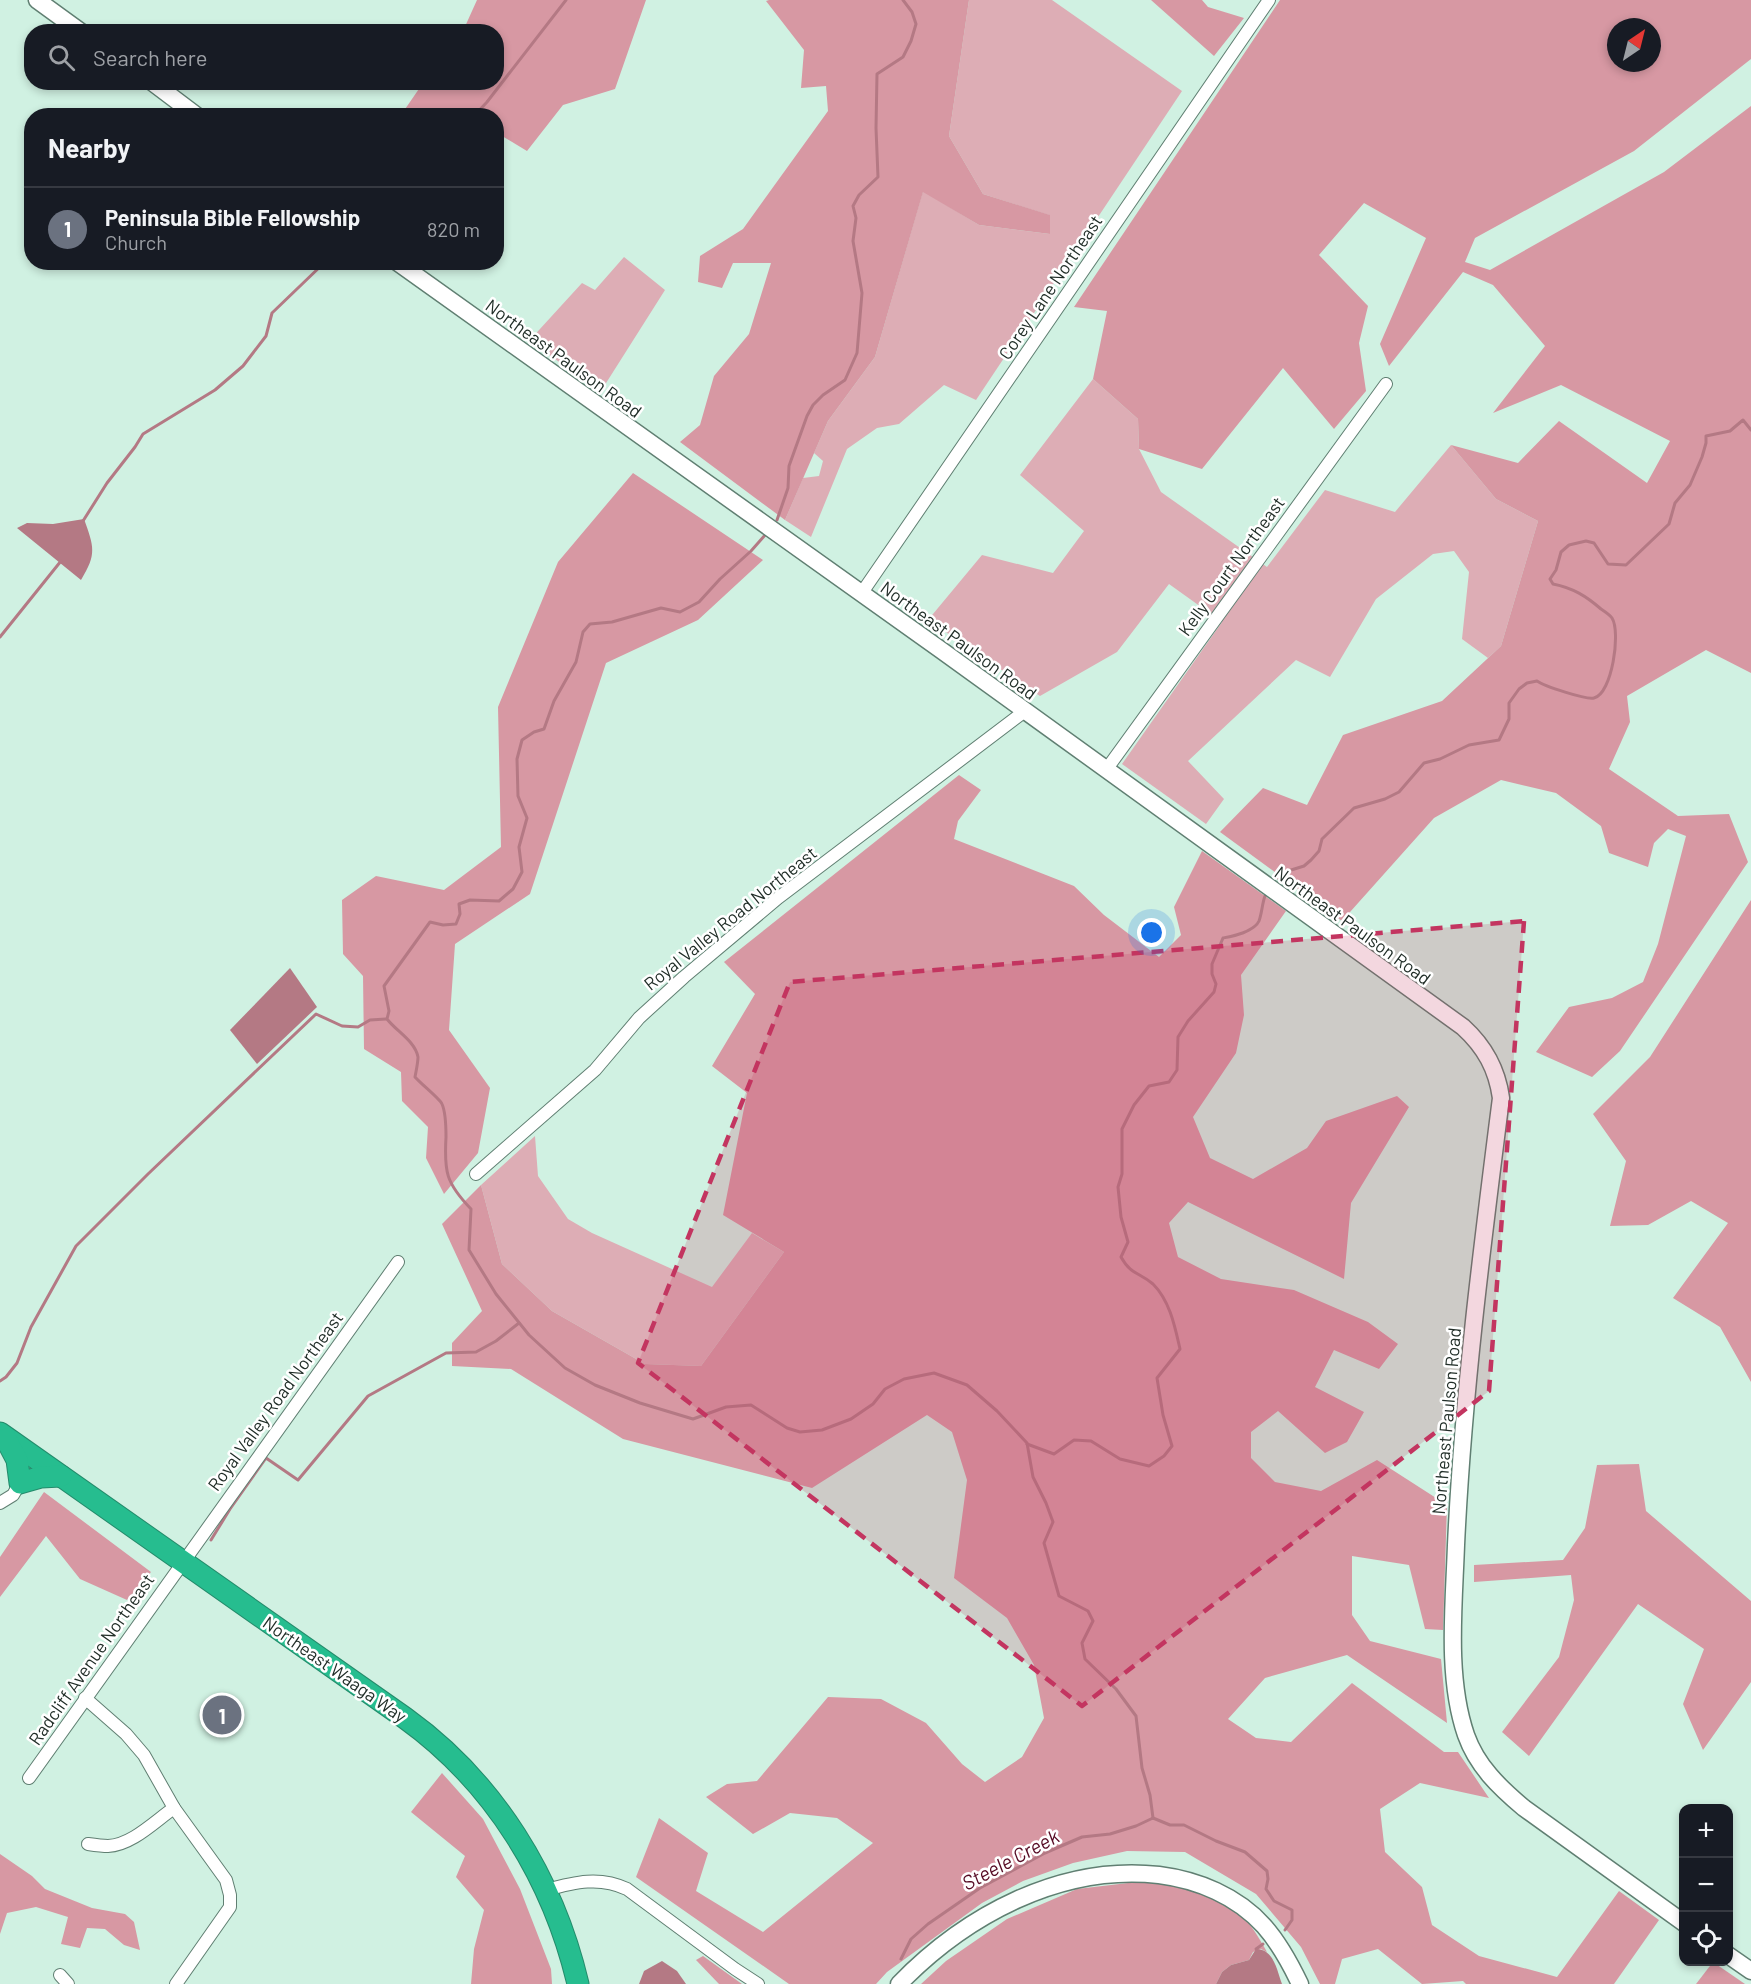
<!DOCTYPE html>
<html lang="en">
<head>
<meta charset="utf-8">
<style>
  :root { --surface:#171b24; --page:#242831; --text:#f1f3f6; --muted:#9ea1a6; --line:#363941; --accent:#c33560 }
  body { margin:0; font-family:Barlow,sans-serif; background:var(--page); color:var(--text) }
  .controls { position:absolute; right:18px; bottom:18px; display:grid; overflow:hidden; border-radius:12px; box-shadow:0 3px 9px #0003 }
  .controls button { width:54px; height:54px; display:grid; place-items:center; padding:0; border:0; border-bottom:2px solid var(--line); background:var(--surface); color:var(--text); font:30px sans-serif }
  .compass { position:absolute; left:1607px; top:18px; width:54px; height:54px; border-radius:50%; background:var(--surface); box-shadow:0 3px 9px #0003; rotate:35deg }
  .you { position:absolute; left:1152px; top:933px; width:21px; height:21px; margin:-15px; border:4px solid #fff; border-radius:50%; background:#1a73e8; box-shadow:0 0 0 9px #1a73e833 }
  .badge { display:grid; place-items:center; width:39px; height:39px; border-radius:50%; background:var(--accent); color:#fff; font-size:20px; font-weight:700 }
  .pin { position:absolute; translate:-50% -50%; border:3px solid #fff; box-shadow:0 2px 6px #0006 }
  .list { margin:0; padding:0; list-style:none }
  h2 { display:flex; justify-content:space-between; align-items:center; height:78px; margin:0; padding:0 24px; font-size:26px }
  h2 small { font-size:20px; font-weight:400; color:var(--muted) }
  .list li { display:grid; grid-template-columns:39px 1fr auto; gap:18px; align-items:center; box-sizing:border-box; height:84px; padding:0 24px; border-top:2px solid var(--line) }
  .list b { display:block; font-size:22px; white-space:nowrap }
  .list p { margin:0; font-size:20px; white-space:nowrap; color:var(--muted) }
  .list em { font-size:20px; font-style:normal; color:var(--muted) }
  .icon { flex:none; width:33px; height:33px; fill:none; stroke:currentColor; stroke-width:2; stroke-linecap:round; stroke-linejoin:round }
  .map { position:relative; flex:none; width:1751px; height:1984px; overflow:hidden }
  .search { position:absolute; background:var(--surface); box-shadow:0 3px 9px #0003; left:24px; top:24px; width:480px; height:66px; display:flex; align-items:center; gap:15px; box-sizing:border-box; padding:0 21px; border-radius:24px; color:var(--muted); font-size:22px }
  .panel { position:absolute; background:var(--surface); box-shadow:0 3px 9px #0003; left:24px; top:108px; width:480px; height:162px; border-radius:24px }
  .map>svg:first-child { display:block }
  .green { fill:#ddadb5 }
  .forest { fill:#d798a3; fill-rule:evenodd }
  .water { fill:#b47984 }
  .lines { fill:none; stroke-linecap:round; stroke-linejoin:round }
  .stream { stroke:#b47984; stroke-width:3 }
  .street-casing { stroke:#607f72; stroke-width:14 }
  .secondary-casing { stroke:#607f72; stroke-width:19 }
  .highway-casing { stroke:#248b6b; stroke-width:23 }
  .street { stroke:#fff; stroke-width:12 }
  .secondary { stroke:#fff; stroke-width:16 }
  .highway { stroke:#26bd8f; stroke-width:21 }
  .marked { fill:#c33560; fill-opacity:0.2; stroke:#c33560; stroke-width:4.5; stroke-dasharray:12 8; stroke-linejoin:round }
  .labels { text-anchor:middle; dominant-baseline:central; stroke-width:5; stroke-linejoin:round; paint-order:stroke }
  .street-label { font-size:18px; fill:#212e28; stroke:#fff }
  .water-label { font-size:20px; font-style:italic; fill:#550a23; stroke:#fff }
</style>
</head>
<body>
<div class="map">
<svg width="1751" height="1984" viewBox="0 0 1751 1984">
  <rect width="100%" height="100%" fill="#d0f1e2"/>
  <g class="green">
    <path d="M969 0H1052L1182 91 976 400 944 385 899 424 877 428 847 449 811 537 785 520 803 478 819 476 823 461 814 453 828 421 875 357 923 191 979 225 1050 234 1049 215 983 194 949 136Z"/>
    <path d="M624 257 665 290 601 391 529 341 582 283 595 290Z"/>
    <path d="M1093 379 1138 419 1139 449 1161 492 1267 567 1325 490 1395 512 1451 445 1496 499 1538 521 1501 646 1488 658 1462 639 1469 572 1454 551 1433 554 1376 599 1330 677 1296 660 1188 761 1224 799 1206 824 1122 764 1222 622 1169 584 1117 652 1040 696 928 620 982 555 1053 573 1084 531 1020 475Z"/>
    <path d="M535 1136 538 1176 568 1219 592 1233 712 1287 752 1233 784 1252 701 1366 645 1364 552 1311 502 1264 481 1185Z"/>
  </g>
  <g class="forest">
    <path d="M477 0H646L615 89 563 105 527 151 497 133 496 116 401 115 423 83 496 82V32L463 31Z"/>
    <path d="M769 0H969L949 136 983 194 1050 215V234L979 225 923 192 875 357 828 421 785 520 680 442 700 425 714 376 749 334 771 263H733L722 288 698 282 700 256 743 229 828 111 826 86 801 88 804 50 766 1Z"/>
    <path d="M1151 0H1202L1208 7 1244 18 1214 56Z"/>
    <path d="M1280 0H1751V59L1634 151 1475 238 1465 262 1490 270 1664 172 1751 106V673L1706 650 1627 696 1630 722 1609 769 1678 816 1729 814 1748 862 1620 1051 1592 1077 1536 1052 1569 1007 1612 998 1643 982 1658 944 1686 836 1668 829 1654 843 1648 867 1609 853 1601 826 1556 793 1501 780 1434 818 1342 921 1220 832 1263 788 1307 805 1343 735 1442 701 1501 646 1538 521 1496 499 1451 445 1518 463 1559 421 1647 483 1670 441 1561 385 1493 413 1545 346 1493 285 1463 272 1389 366 1380 344 1426 238 1364 203 1319 255 1368 306 1359 343 1366 391 1334 429 1283 368 1202 469 1139 449 1138 419 1093 379 1107 311 1074 307ZM1616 27H1652V63H1616Z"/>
    <path d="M633 473 763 560 698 620 606 663 530 894 455 944 449 1030 490 1088 478 1153 444 1194 426 1158 428 1127 402 1101 401 1072 364 1049 363 976 343 954 342 900 376 876 444 890 501 847 498 707 558 562Z"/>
    <path d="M959 775 981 790 958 821 954 839 1074 886 1104 915 1159 957 1181 935 1174 907 1202 851 1286 911 1241 975 1244 1015 1236 1053 1193 1117 1210 1158 1253 1179 1307 1148 1326 1121 1397 1096 1409 1107 1351 1203 1344 1279 1188 1202 1169 1223 1178 1257 1221 1279 1294 1290 1368 1322 1398 1344 1379 1369 1334 1350 1315 1387 1364 1412 1347 1442 1325 1453 1278 1411 1251 1432V1458L1275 1482 1321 1491 1377 1460 1447 1505 1443 1630 1425 1629 1409 1565 1352 1556V1615L1370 1641 1441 1659 1447 1723 1347 1655 1265 1678 1228 1719 1256 1738 1291 1742 1352 1683 1444 1752H1458L1489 1798 1420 1783 1380 1809 1385 1852 1422 1887 1432 1925 1479 1956 1557 1977 1619 1891 1659 1920 1614 1984H1466L1463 1981 1422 1984 1378 1949 1342 1959 1335 1984H1320L1301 1947 1256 1894 1185 1852 1127 1851 1073 1863 1023 1881 982 1903 887 1972 876 1984H789L636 1877 659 1818 708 1853 696 1891 763 1932 873 1843 837 1818 790 1813 753 1834 706 1797 727 1784 757 1781 828 1697 881 1699 926 1723 962 1764 985 1782 1022 1757 1044 1718 1034 1665 1007 1618 954 1578 967 1480 952 1432 927 1415 812 1488 623 1439 511 1369 452 1366V1343L482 1311 442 1224 481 1185 502 1264 552 1311 645 1364 701 1366 784 1252 723 1215 747 1093 712 1066 755 994 724 962Z"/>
    <path d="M1751 900V1382L1720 1327 1673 1298 1728 1223 1691 1201 1648 1225 1610 1226 1626 1161 1593 1114 1650 1057Z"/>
    <path d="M1639 1464 1646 1511 1751 1601V1682L1703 1750 1683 1704 1704 1649 1638 1604 1529 1756 1502 1732 1559 1657 1574 1600 1571 1575 1474 1582V1565L1563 1560 1585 1528 1597 1465Z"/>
    <path d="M44 1492 151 1572 127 1600 80 1579 46 1536 0 1597V1557Z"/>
    <path d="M442 1773 483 1819 520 1889 551 1969 552 1984H471L474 1949 484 1910 456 1877 465 1856 411 1812Z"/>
    <path d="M0 1854 32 1876 45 1889 92 1908 125 1914 134 1922 140 1950 124 1945 105 1929 87 1928 80 1948 61 1944 68 1917 36 1907 7 1913 0 1934Z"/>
    <path d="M1145 1881C1164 1885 1197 1889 1214 1895 1239 1905 1255 1930 1267 1952L1261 1949 1253 1952 1249 1960 1231 1965 1222 1972 1216 1984H921L946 1961 1007 1919 1077 1889Z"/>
    <path d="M703 1956 742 1984H719L696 1960Z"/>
    <path d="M1713 1962 1745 1984H1696Z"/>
  </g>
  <g class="water">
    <path d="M84 519C94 547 97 554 81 580L17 528 27 523 53 524Z"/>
    <path d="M290 968 317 1007 257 1064 230 1030Z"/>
    <path d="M1256 1949C1274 1949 1277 1971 1282 1984H1216L1222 1972 1231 1965 1249 1960Z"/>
    <path d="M662 1961 677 1971 686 1984H639L644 1971Z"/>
  </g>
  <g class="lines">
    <g class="stream">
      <path d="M474 116 487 102 566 0"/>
      <path d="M777 520 788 488 789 466 807 416 813 405 823 395 845 380 857 353 862 293 853 241 856 218 853 206 859 195 878 177 876 128 877 74 903 57 911 41 916 24 912 12 903 0"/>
      <path d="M83 521 107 483 135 447 143 434 215 390 243 366 266 336 272 313 325 262"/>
      <path d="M766 534 751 551 720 579 699 602 680 612 661 608 612 622 590 624 583 632 576 662 554 701 544 729 534 732 522 740 517 759 518 796 527 818 519 847 522 872 513 889 499 901 470 900 459 904 460 914 456 924 443 925 430 922 384 986 389 1011 387 1019C396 1031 415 1041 418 1057 418 1063 416 1071 415 1077 421 1084 440 1099 442 1104 446 1113 446 1127 446 1137 444 1172 446 1183 471 1209L469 1250 496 1294 529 1335 565 1368 595 1385 640 1403 693 1419 726 1407 751 1405 787 1428 800 1432 822 1430 851 1419 873 1404 885 1389 904 1379 934 1373 967 1385 997 1411 1027 1443 1033 1477 1046 1503 1053 1522 1044 1543 1059 1596 1088 1611 1093 1621 1082 1643 1085 1659 1116 1689 1136 1716 1142 1768 1150 1795 1153 1818"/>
      <path d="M0 637 61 561"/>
      <path d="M1278 878 1288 871 1304 866 1311 860 1319 851 1322 839 1354 808 1385 799 1399 792 1424 763 1440 759 1469 745 1499 740 1509 719V703L1519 689 1527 683 1537 681C1544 686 1586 700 1594 698 1612 694 1621 632 1612 618 1610 615 1604 611 1601 609 1586 596 1573 588 1553 584L1550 579 1556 570 1561 552 1569 545 1586 541 1594 543 1608 564 1626 565 1669 524 1675 503 1690 485 1702 457 1706 443V436L1730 431 1743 420 1751 430"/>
      <path d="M0 1381 6 1377 17 1363 31 1327 76 1246 148 1174 316 1014 342 1026 358 1027 370 1020 386 1019"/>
      <path d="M1027 1444 1054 1454 1074 1440 1091 1441 1120 1459 1149 1466 1164 1456 1172 1446 1163 1415 1157 1378 1180 1349C1175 1327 1170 1301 1153 1284 1139 1272 1131 1275 1121 1257L1128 1242 1121 1217 1118 1187 1122 1174V1129L1134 1105 1149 1086 1169 1082 1177 1070 1178 1037 1188 1021 1214 992 1216 984 1212 974V964L1223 938C1233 936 1254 932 1259 921 1262 913 1262 904 1265 896"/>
      <path d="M211 1540 230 1509 266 1458 298 1480 368 1396 446 1353 476 1352 496 1341 519 1323"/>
      <path d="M1153 1818 1170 1825H1184L1216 1841 1245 1852 1267 1871 1268 1879 1266 1889 1274 1901 1292 1910V1920L1285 1930"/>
      <path d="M1256 1949 1263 1944"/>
      <path d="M901 1959 911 1939 928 1924 980 1888 1045 1853 1082 1837 1110 1834 1136 1826 1153 1818"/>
    </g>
    <g class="street-casing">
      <g id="street">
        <path d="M861 594 1269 0"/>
        <path d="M1106 770 1386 384"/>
        <path d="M476 1174 595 1070 639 1018 684 977 778 898 1025 711"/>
        <path d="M0 1503 13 1495 20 1483"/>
        <path d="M85 1698 126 1734 144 1755 174 1808 226 1880 230 1895V1907L176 1984"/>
        <path d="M29 1778 398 1262"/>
        <path d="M88 1844C95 1845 102 1846 108 1846 132 1845 155 1821 174 1808"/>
        <path d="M546 1890C575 1882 600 1876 627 1889L735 1969 758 1984"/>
        <path d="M60 1975 68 1984"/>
      </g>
    </g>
    <g class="secondary-casing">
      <g id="secondary">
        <path d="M37 0 81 32"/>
        <path d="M152 82 197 116"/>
        <path d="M397 262 941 650 1463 1027C1485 1047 1497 1069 1501 1098 1482 1247 1463 1395 1456 1545 1454 1605 1446 1677 1466 1735 1477 1766 1499 1787 1524 1808L1684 1923"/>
        <path d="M1728 1955 1751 1971"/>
        <path d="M899 1984C966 1915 1061 1864 1159 1875 1198 1880 1237 1896 1264 1926 1279 1943 1290 1963 1300 1984"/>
      </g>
    </g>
    <g class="highway-casing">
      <g id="highway">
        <path d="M0 1433 405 1718C494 1782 553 1878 578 1984"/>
        <path d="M6 1439 17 1460 20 1483 41 1477 61 1476"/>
      </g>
    </g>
    <use href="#street" class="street"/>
    <use href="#secondary" class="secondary"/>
    <use href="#highway" class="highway"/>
  </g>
  <path class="marked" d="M1524 921 1489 1391 1082 1706 638 1363 790 982Z"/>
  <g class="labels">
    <g class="street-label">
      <text transform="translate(1050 287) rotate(-56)">Corey Lane Northeast</text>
      <text transform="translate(564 358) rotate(36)">Northeast Paulson Road</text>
      <text transform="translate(1231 566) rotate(-54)">Kelly Court Northeast</text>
      <text transform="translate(959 640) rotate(36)">Northeast Paulson Road</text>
      <text transform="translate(730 918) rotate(-39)">Royal Valley Road Northeast</text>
      <text transform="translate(1353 925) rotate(36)">Northeast Paulson Road</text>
      <text transform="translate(275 1401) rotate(-54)">Royal Valley Road Northeast</text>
      <text transform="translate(1446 1421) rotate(-85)">Northeast Paulson Road</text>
      <text transform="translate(91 1659) rotate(-55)">Radcliff Avenue Northeast</text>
      <text transform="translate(335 1669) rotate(35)">Northeast Waaga Way</text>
    </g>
    <g class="water-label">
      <text transform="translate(1010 1859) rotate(-28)">Steele Creek</text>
    </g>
  </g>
</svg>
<div class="controls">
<button>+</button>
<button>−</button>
<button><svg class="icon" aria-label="locate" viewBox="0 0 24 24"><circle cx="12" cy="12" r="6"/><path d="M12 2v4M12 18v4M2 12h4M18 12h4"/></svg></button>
</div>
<svg class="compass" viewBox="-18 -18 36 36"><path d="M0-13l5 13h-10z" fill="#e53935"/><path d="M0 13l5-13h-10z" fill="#9ea1a6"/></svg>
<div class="you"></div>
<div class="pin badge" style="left:222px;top:1715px;background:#6b7280">1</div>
<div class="search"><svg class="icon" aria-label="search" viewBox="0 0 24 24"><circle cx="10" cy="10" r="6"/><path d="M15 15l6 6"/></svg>Search here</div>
<section class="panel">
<h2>Nearby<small></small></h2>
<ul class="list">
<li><span class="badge" style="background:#6b7280">1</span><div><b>Peninsula Bible Fellowship</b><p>Church</p></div><em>820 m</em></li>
</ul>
</section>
</div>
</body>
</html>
